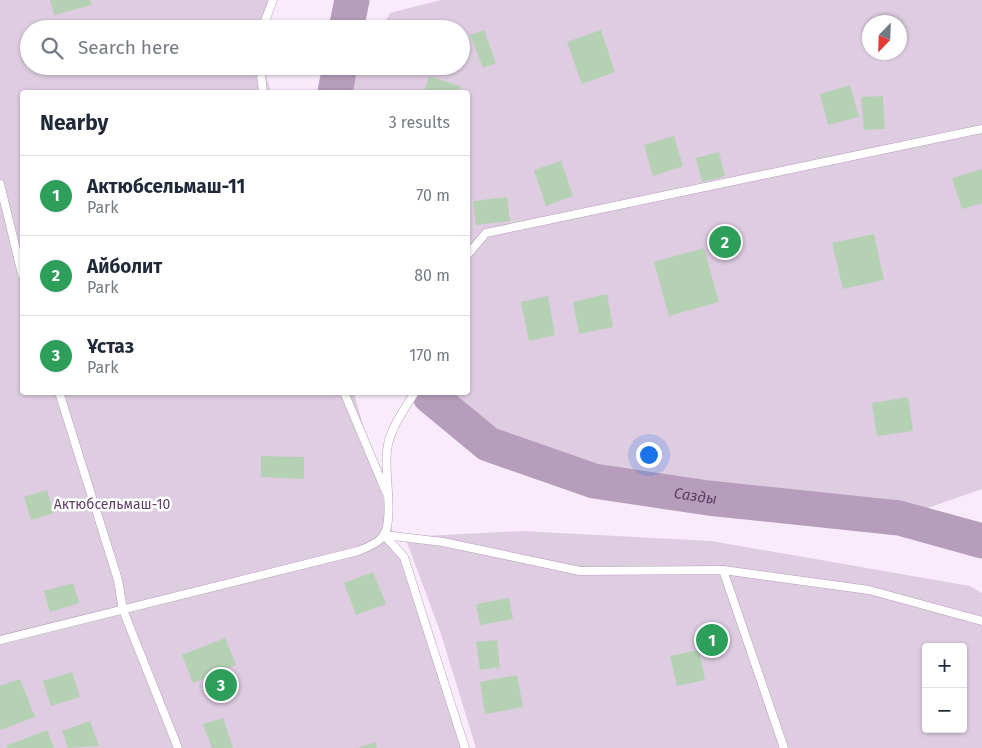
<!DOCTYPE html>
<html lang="en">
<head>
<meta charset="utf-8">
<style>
  :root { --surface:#fff; --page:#f2f2f3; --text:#1f2937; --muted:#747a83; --line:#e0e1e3; --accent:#7c3aed }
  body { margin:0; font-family:"Fira Sans",sans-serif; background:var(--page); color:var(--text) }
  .controls { position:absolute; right:15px; bottom:15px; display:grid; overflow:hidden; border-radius:5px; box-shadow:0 1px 4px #0004 }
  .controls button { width:45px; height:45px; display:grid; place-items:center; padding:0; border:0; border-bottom:1px solid var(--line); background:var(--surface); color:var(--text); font:25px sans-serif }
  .compass { position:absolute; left:862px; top:15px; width:45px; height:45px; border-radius:50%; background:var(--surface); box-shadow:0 1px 4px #0004; rotate:203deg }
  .you { position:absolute; left:648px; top:454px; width:18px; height:18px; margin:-12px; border:4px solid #fff; border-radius:50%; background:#1a73e8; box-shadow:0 0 0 8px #1a73e833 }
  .badge { display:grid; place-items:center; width:32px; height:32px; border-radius:50%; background:var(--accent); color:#fff; font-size:16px; font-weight:700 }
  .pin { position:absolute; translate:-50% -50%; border:2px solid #fff; box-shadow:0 1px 5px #0006 }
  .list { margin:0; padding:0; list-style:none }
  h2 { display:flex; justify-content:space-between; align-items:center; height:65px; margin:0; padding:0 20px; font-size:21px }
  h2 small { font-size:16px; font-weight:400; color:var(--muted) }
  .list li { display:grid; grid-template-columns:32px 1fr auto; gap:15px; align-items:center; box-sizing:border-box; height:80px; padding:0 20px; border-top:1px solid var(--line) }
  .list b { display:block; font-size:19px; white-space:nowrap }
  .list p { margin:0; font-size:16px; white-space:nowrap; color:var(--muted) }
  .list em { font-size:16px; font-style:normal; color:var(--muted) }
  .icon { flex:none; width:28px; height:28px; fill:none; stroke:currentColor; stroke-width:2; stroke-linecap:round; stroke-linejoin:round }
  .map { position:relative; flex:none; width:982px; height:748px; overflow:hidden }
  .search { position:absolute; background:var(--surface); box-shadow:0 1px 4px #0004; left:20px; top:20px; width:450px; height:55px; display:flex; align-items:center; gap:12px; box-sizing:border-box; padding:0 18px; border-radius:28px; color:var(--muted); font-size:19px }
  .panel { position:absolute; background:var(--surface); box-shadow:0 1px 4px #0004; left:20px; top:90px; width:450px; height:305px; border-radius:5px }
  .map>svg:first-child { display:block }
  .green { fill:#decce1; fill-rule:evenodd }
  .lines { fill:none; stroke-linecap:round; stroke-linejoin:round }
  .river { stroke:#b69dbb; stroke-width:35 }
  .building { fill:#b5d1b4 }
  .service-casing { stroke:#b59eb9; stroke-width:9 }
  .service { stroke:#fff; stroke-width:8 }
  .labels { text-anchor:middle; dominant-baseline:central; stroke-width:5; stroke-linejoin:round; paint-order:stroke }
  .park-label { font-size:14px; fill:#613e68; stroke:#fff }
  .water-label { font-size:15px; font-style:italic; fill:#5f3c66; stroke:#fff }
</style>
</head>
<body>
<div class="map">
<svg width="982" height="748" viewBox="0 0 982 748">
  <rect width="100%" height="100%" fill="#faebfc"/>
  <g class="green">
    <path d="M0 0H276L263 29H29V66H263L271 92H22V392L354 393 398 551 462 748H0Z"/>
    <path d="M441 0H982V489L899 518 594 481 488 444 445 393 468 392V92H344L359 66H461V29H381L390 13ZM870 22H900V52H870Z"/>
    <path d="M522 531 711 541 970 586 982 593V748H476L441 634 405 537ZM926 647H963V729H926Z"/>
  </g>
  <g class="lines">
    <g class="river">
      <path d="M346 29 352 0"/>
      <path d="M335 92 340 66"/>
      <path id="s1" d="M430 396 488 444 594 481 708 498 899 518 982 541"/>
    </g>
  </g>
  <g class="building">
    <path d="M50 0H90L92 5 54 15Z"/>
    <path d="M484 30 496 63 483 68 470 35Z"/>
    <path d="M601 30 615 72 582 84 567 42Z"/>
    <path d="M429 76 460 86 458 92H424Z"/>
    <path d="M850 85 859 117 828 125 820 94Z"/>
    <path d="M883 96 885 129 864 130 861 97Z"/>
    <path d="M674 136 683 166 653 176 644 145Z"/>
    <path d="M719 152 725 176 702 182 696 158Z"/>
    <path d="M561 161 573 196 546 206 534 170Z"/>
    <path d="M982 169V203L962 209 952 178Z"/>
    <path d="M507 197 510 221 476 225 473 201Z"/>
    <path d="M874 234 884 280 843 289 832 243Z"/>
    <path d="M704 248 719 302 669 316 654 262Z"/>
    <path d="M607 294 613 327 579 334 573 302Z"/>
    <path d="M548 296 555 335 529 341 521 302Z"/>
    <path d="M908 397 913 431 877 436 872 403Z"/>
    <path d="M261 456 304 457V479L261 477Z"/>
    <path d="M47 490 54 513 31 520 24 497Z"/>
    <path d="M373 572 386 604 356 615 344 583Z"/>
    <path d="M73 583 79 603 50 612 44 591Z"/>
    <path d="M509 598 513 619 480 625 476 604Z"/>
    <path d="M225 638 236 665 193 683 182 655Z"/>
    <path d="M497 640 500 667 480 670 476 642Z"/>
    <path d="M699 650 705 680 677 686 670 656Z"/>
    <path d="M72 672 80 697 51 706 43 681Z"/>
    <path d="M517 675 523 707 485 714 480 682Z"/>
    <path d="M20 679 35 717 0 730V686Z"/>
    <path d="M223 718 233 748H212L203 724Z"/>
    <path d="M90 721 99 746 68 748 62 731Z"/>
    <path d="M47 730 54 748H7L6 746Z"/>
    <path d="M375 742 377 748H357Z"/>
  </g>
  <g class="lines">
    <g class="service-casing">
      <g id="service">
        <path d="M262 29 273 0"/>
        <path d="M260 66 263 92"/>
        <path d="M0 184 22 274"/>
        <path d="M468 254 486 233 982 129"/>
        <path d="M59 392 118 580 123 610 178 748"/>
        <path d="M344 392 386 492"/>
        <path d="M384 535 443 542 580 571 723 570 869 590 982 621"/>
        <path d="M384 535 404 557 465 748"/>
        <path d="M723 570 784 748"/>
        <path d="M0 640 358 551C366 548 379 543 384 535 394 518 384 472 387 451 389 430 404 410 415 392"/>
      </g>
    </g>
    <use href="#service" class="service"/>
  </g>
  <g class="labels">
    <g class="park-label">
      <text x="112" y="504">Актюбсельмаш-10</text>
    </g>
    <g class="water-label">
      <text stroke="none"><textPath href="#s1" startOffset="290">Сазды</textPath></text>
    </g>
  </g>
</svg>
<div class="controls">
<button>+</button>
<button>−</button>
</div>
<svg class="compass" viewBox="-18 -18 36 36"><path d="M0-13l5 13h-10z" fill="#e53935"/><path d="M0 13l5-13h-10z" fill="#747a83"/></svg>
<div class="you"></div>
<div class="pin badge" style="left:712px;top:640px;background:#2e9e5b">1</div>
<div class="pin badge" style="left:725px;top:242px;background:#2e9e5b">2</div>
<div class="pin badge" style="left:221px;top:685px;background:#2e9e5b">3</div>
<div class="search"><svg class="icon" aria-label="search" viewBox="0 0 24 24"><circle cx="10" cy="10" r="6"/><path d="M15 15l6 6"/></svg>Search here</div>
<section class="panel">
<h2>Nearby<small>3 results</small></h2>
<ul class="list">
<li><span class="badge" style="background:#2e9e5b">1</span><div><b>Актюбсельмаш-11</b><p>Park</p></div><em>70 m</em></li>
<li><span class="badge" style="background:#2e9e5b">2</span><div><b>Айболит</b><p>Park</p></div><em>80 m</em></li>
<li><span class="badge" style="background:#2e9e5b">3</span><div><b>Ұстаз</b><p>Park</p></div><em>170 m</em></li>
</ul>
</section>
</div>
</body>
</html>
